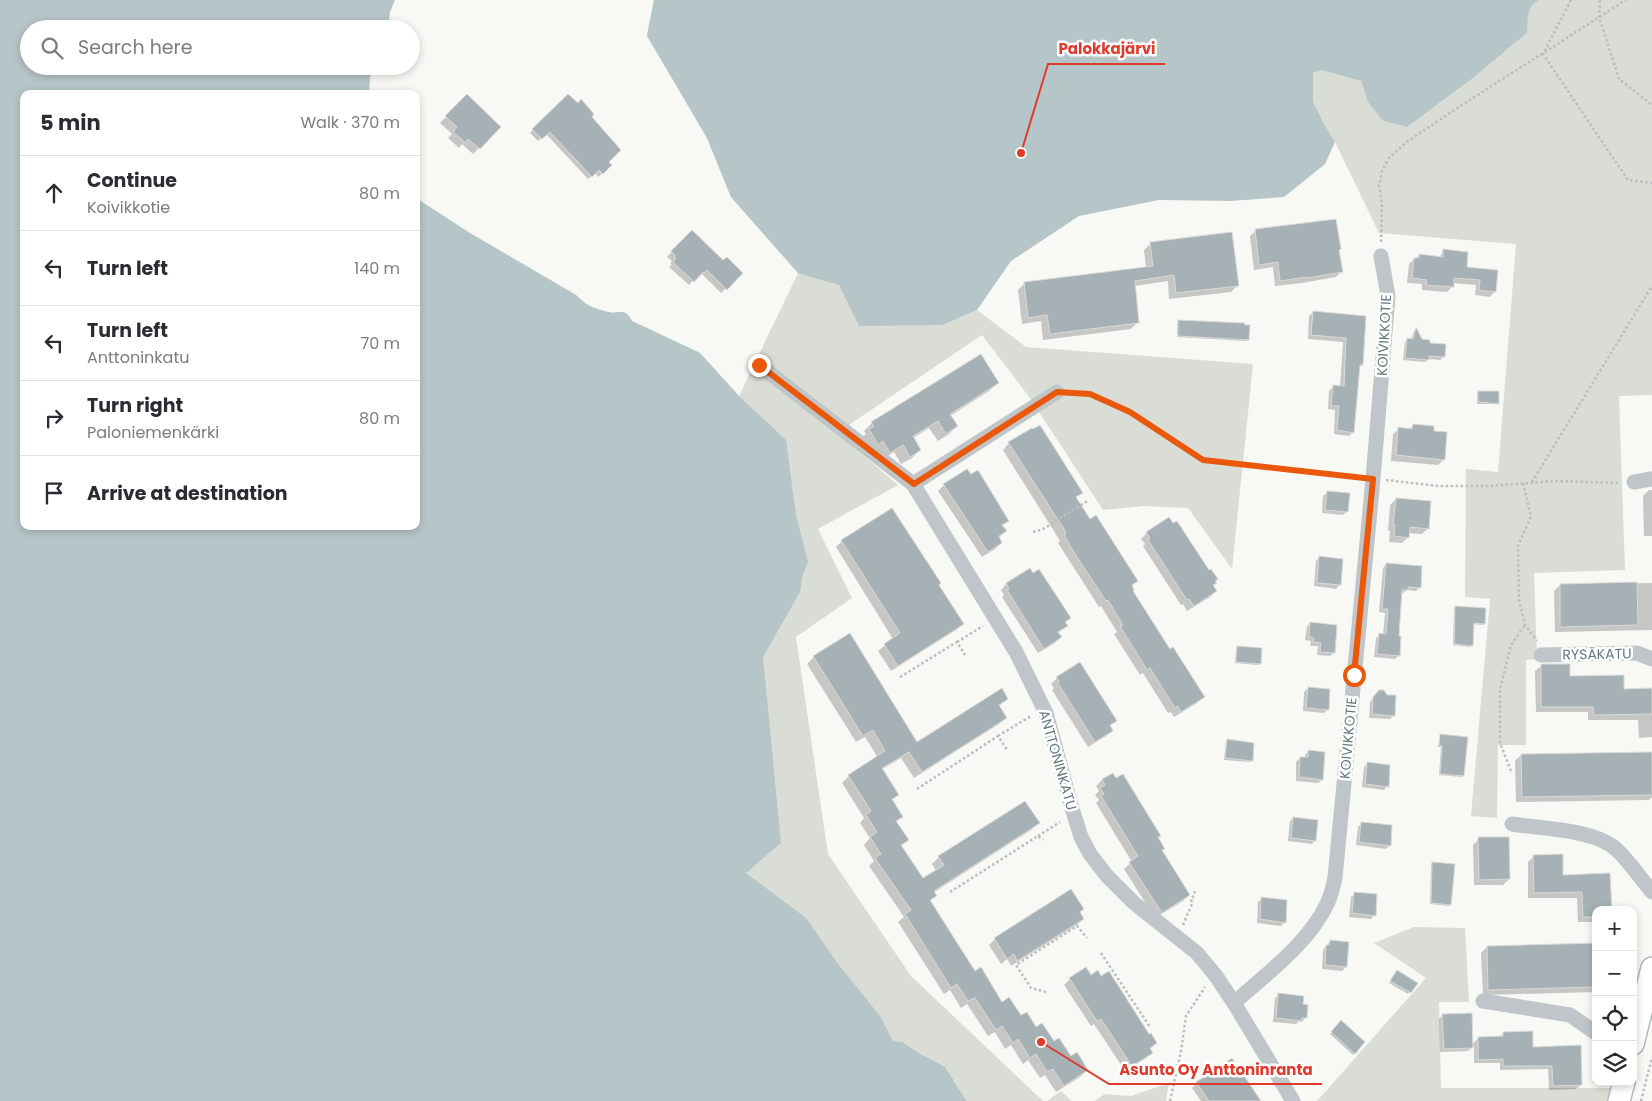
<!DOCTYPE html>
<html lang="en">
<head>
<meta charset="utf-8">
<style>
  :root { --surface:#fff; --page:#f2f2f3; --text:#2b2b33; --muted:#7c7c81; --line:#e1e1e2 }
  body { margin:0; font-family:Poppins,sans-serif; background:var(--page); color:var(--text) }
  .controls { position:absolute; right:15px; bottom:15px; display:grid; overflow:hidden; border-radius:10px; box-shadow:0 2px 8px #0003 }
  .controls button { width:45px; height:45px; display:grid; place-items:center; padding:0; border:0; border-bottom:1px solid var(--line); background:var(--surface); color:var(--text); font:25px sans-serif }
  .stop { position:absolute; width:15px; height:15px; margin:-11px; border:4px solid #ea580c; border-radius:50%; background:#fff }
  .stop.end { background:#ea580c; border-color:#fff; box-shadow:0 1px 5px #0008 }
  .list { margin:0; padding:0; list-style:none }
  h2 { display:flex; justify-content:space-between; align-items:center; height:65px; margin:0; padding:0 20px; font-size:21px }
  h2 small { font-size:16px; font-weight:400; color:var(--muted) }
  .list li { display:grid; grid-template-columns:32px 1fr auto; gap:15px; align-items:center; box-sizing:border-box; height:75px; padding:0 20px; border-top:1px solid var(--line) }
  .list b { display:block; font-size:19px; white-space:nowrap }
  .list p { margin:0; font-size:16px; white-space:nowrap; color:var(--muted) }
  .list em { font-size:16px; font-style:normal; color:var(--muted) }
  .icon { flex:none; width:28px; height:28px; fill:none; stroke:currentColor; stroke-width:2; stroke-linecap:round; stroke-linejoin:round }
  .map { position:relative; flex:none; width:1652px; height:1101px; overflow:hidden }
  .search { position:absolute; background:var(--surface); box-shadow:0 2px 8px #0003; left:20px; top:20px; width:400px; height:55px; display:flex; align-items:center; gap:12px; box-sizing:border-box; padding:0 18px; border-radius:28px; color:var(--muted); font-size:19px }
  .panel { position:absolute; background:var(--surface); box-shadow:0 2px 8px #0003; left:20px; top:90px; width:400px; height:440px; border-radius:10px }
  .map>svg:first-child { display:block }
  .green { fill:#d9ddd5; fill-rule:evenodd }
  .water { fill:#b6c5c7 }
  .shadow { fill:#0003 }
  .building { fill:#a6b1b5; stroke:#dad9d8 }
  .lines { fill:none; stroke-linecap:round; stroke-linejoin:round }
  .secondary-casing { stroke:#b2b9bc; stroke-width:24 }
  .path { stroke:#babec0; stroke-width:2.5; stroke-dasharray:2.5 2.5; stroke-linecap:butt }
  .street { stroke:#bfc5c8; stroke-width:15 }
  .secondary { stroke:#fff; stroke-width:21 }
  .route { stroke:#ea580c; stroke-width:6 }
  .labels { text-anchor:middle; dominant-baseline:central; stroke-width:5; stroke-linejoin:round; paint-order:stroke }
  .street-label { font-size:14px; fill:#647880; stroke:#fff }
  .leader { fill:none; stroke:#e03a2d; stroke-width:2 }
  .callout-dot { fill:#e03a2d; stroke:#fff; stroke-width:2 }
  .callout-label { font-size:15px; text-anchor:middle; font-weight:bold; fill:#e03a2d; stroke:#fff; stroke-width:5; stroke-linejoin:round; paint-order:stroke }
</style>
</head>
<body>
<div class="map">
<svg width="1652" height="1101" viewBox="0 0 1652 1101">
  <rect width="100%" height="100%" fill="#f8f8f5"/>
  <g class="green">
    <path d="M654 0H808L884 325H944L977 310 1026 347 1253 364 1232 569 1188 508 1144 506 1103 510 1030 398 982 335 837 433 898 485 818 529 852 598 796 637 828 854 911 976 1043 1101H967L954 1080 948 1088 811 1044 480 239 576 295C586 305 594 309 608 312 619 315 624 306 632 321L700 353 739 396 798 273 731 197 707 138 647 34ZM836 961 881 1017 893 1041 904 1042 924 1056 846 1029 821 962Z"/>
    <path d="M1539 0H1652V395L1619 396 1625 570 1534 573 1537 659 1526 660V745H1498L1497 818 1471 816 1490 599 1465 597 1466 469 1498 472 1516 244 1379 233 1335 142 1325 127 1313 101V73L1321 70 1361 81 1368 101 1383 121 1407 127 1473 78 1527 33C1527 21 1526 5 1539 0Z"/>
    <path d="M1414 927 1465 928 1469 1002H1439L1441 1088H1613L1609 1101H1317L1426 978 1374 943Z"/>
    <path d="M1169 1083 1166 1101H1094L1105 1094 1131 1096Z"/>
    <path d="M1061 1091 1072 1101H1047Z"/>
  </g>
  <g class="water">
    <path d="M0 0H395L390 12 388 29H29V66H376L370 77 369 94H24V526H416V198L470 233 576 295C586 306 593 308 608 312 619 315 624 306 632 321L700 353 739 396 786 440 796 515 808 562 802 577 800 592 763 657 781 843 746 873 806 918 836 961 881 1017 893 1041 903 1042 924 1056 945 1067 967 1101H0Z"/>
    <path d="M654 0H1539C1526 6 1528 21 1527 33L1473 78 1407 127 1383 121 1368 102 1361 81 1321 70 1313 73V101L1325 126 1335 142 1325 164 1284 197 1230 201 1159 200 1079 216 1011 261 977 310 943 325 859 326 839 285 798 273 731 197 707 138 647 36Z"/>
  </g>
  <g class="shadow">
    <path d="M467 95 499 127 473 154 462 144 459 148 448 138 452 134 440 123Z"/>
    <path d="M568 96 590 117 607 162V169L598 177 595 173 588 179 546 134 538 141 530 133Z"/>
    <path d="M1256 230 1338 251 1341 272 1336 277 1302 283 1275 286 1273 267 1254 270 1250 236Z"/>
    <path d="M692 231 723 262 742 273 721 293 702 274 699 277 697 276 689 285 669 267 672 264 670 263 672 261 667 257Z"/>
    <path d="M1151 243 1238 285 1231 292 1169 299 1168 281 1134 286 1138 322 1131 329 1043 340 1041 321 1022 324 1018 290 1025 283 1146 268 1144 250Z"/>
    <path d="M1444 250 1495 291 1490 297 1475 295 1476 285 1453 283 1452 287 1447 292 1422 290V284L1407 283 1409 264 1414 259 1419 256 1439 258Z"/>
    <path d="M1313 312 1365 317 1362 365 1358 368 1353 432 1349 436 1334 434 1335 410 1328 409 1329 391 1334 386 1340 387 1343 342 1308 339 1309 316Z"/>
    <path d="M1178 321 1247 340 1246 341 1177 337V323Z"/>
    <path d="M1416 329 1421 340 1429 344 1443 357 1440 360 1428 359 1425 362 1403 360 1405 342 1408 339 1411 340 1414 331Z"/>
    <path d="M980 355 997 383 989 391 950 416 957 426 949 434 938 441 929 428 913 438 920 450 912 458 901 464 894 452 882 460 861 438 866 434 864 431 872 423Z"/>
    <path d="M1478 392 1498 403 1496 404H1477V393Z"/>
    <path d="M1413 425 1433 432 1444 459 1438 465 1391 461 1393 434 1399 429 1409 430Z"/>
    <path d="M1009 443 1081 492 1075 498 1090 520 1136 581 1131 586 1132 591 1169 651 1203 697 1197 703 1174 717 1171 712 1168 713 1143 673 1140 675 1114 634 1117 632 1101 606 1099 607 1058 543 1060 541 1057 536 1003 450Z"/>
    <path d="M944 485 1008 520 1002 526 1005 531 998 538 1001 543 995 549 982 557 938 491Z"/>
    <path d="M1649 490H1652V536H1644L1643 496Z"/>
    <path d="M1327 493 1347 511 1343 515 1322 513 1323 496Z"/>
    <path d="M1396 499 1428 528 1422 534 1408 533V537L1402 543 1389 542 1390 531H1388L1390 505Z"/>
    <path d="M1147 533 1212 586 1216 591 1210 597 1187 611 1183 604 1181 605 1143 546 1145 544 1141 539Z"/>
    <path d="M842 541 938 585 962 624 956 630 891 671 878 651 893 639 836 547Z"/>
    <path d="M1320 557 1342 560 1339 585 1336 589 1314 586 1316 561Z"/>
    <path d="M1386 564 1420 587 1416 591 1407 590 1403 593H1401L1398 637 1399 655 1395 659 1374 657 1376 638 1380 635H1383L1385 613 1379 612 1383 568Z"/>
    <path d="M1029 570 1066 626 1058 633 1060 637 1055 643 1038 653 1002 597 1004 595 1001 590 1006 584Z"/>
    <path d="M1652 583V630L1555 632 1554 591 1560 585Z"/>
    <path d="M1455 607 1484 624 1483 625 1473 624 1472 645 1470 647 1453 645 1454 609Z"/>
    <path d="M1310 623 1334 653 1330 656 1317 655 1318 646H1310L1311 641 1305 640 1307 627Z"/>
    <path d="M850 635 917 744 1007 699 999 706 1006 717 999 724 914 778 901 758 881 770 897 795 891 801 901 817 896 823 907 840 901 846 922 880 936 871 932 864 939 857 1025 802 1038 823 1031 830 933 893 935 896 929 902 975 973 1002 1003 1036 1028 1087 1070 1080 1077 1056 1092 1045 1075 1040 1078 1028 1060 1023 1064 1011 1045 1005 1049 995 1032 988 1036 967 1004 961 1008 950 990 944 994 898 922 904 917 869 866 874 861 864 845 870 838 860 823 864 818 842 783 849 776 878 758 865 737 856 742 807 664 814 657Z"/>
    <path d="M1237 647 1260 663 1258 665 1235 663 1236 649Z"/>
    <path d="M1541 666 1569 677 1623 690H1652V737L1639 738 1638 720H1588V712H1536L1535 671Z"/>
    <path d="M1057 678 1115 721 1109 727 1112 731 1106 736 1088 747 1052 690 1054 688 1051 684Z"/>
    <path d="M1308 688 1328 709 1324 713 1303 711 1304 692Z"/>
    <path d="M1375 696H1386L1394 715 1390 719 1369 718 1370 702Z"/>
    <path d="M1441 735 1463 775 1462 777 1439 775 1441 747H1438Z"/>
    <path d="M1228 740 1253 744 1251 761 1250 762 1224 760 1226 742Z"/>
    <path d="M1309 751 1322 780 1318 783 1296 781V762L1300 758H1305V755Z"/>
    <path d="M1652 753V797L1649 800 1516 802 1515 761 1521 755Z"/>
    <path d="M1367 764 1387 786 1384 790 1362 787 1364 767Z"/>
    <path d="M1112 774 1156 838 1161 851 1189 895 1183 901 1155 918 1124 869 1132 862 1096 803 1099 800 1095 795 1099 791 1096 786 1102 780Z"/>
    <path d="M1293 818 1315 840 1312 844 1288 841 1290 821Z"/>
    <path d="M1362 823 1390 845 1386 849 1356 845 1358 827Z"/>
    <path d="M1479 839 1509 879 1503 885H1474L1473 845Z"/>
    <path d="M1534 856 1562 876 1609 874 1596 910V922H1578L1577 898H1528V862Z"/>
    <path d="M1432 863 1450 904 1449 906 1430 904 1431 865Z"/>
    <path d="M1355 894 1374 915 1371 919 1349 917 1351 897Z"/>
    <path d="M1262 899 1285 922 1281 926 1257 923 1258 902Z"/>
    <path d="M1079 913 1083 919 1077 925 1011 966 1007 959 1001 964 989 945 995 939Z"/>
    <path d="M1330 941 1346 967 1342 971 1322 969 1323 950Z"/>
    <path d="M1596 945V992L1483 995 1481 953 1487 947Z"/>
    <path d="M1396 973 1416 983 1408 994 1389 983Z"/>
    <path d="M1090 977 1156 1043 1149 1050 1151 1053 1145 1059 1125 1071 1094 1024 1091 1026 1064 985 1070 979Z"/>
    <path d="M1279 995 1302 1005 1305 1018 1302 1022 1299 1021 1296 1024 1273 1022 1275 998Z"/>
    <path d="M1443 1015 1472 1045 1478 1038H1499L1504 1033 1532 1048 1581 1085 1576 1089 1549 1090 1548 1069 1500 1070V1063H1474V1045L1468 1051 1440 1052 1439 1019Z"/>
    <path d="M1341 1022 1364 1042 1353 1055 1330 1034Z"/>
    <path d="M1197 1083 1260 1101H1201L1192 1088Z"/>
  </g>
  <g class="building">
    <path d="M467 94 501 127 480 149 468 139 466 143 453 132 457 127 445 116Z"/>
    <path d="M568 94 578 103 581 99 594 114 592 117 621 150 609 162 612 165 603 174 599 170 592 177 550 132 542 139 532 129Z"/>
    <path d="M1336 219 1341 249 1339 250 1343 272 1307 278V277L1280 281 1278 262 1259 265 1255 229Z"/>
    <path d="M692 230 723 260 727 257 743 273 727 290 707 270 704 273 703 272 694 282 673 262 676 259 674 257 676 256 671 251Z"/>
    <path d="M1232 232 1239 286 1176 293 1174 275 1135 281 1139 323 1050 334 1047 315 1028 318 1024 282 1153 266 1150 242Z"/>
    <path d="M1443 249 1468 252 1467 267 1498 270 1496 292 1479 290 1480 280 1454 278V287L1426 285 1427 280 1412 278 1414 258H1419V254L1443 257Z"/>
    <path d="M1313 311 1366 316 1363 365H1360L1354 433 1337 430 1339 406H1331L1333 385 1344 386 1346 338 1311 335Z"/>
    <path d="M1178 320 1244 323 1245 325H1250L1249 340 1178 336Z"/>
    <path d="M1416 327 1422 339 1430 340V343L1446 344 1445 357 1429 356V360L1405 358 1407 338 1413 339Z"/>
    <path d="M981 354 999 383 950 414 958 426 946 434 938 421 913 436 921 450 910 457 903 445 890 453 883 441 878 445 869 429 874 426 871 422Z"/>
    <path d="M1478 391H1499V404L1478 402Z"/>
    <path d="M1413 424 1434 426V431L1447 432 1445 460 1396 455 1398 427 1412 429Z"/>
    <path d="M1040 425 1083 493 1076 497 1090 519 1096 515 1138 581 1132 585 1134 590 1133 591 1170 649 1173 647 1205 697 1181 712 1178 706 1175 708 1150 668 1147 670 1138 655 1120 626 1123 625 1108 600 1106 601 1075 554 1064 535 1066 534 1064 529 1008 442 1032 428 1033 429Z"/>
    <path d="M967 469 971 474 978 470 1009 521 1002 525 1007 531 999 536 1002 543 988 552 943 484Z"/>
    <path d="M1327 491 1350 493 1348 512 1325 510Z"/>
    <path d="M1396 498 1431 501 1429 529 1410 527 1409 538 1394 536 1395 525H1393Z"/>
    <path d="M892 508 941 583 939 585 964 624 898 666 884 644 900 633 841 540Z"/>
    <path d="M1169 517 1173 523 1177 521 1209 570 1211 569 1218 579 1215 581 1217 583 1213 585 1217 591 1194 606 1189 599 1187 600 1148 540 1150 538 1146 532Z"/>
    <path d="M1319 556 1343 559 1341 585 1317 583Z"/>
    <path d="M1386 563 1422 566 1421 588 1408 587V590H1402L1399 636H1401L1400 656 1377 654 1379 633 1386 634 1388 609H1382Z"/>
    <path d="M1030 568 1033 573 1039 569 1071 618 1065 622 1068 626 1058 632 1062 637 1044 649 1007 590 1009 589 1006 583Z"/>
    <path d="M1637 582 1638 625 1560 627V584Z"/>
    <path d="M1455 606 1486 608 1485 624 1474 623 1473 646 1454 644Z"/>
    <path d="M1310 622 1337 625 1335 653 1320 652 1321 643 1313 642 1314 638 1309 637Z"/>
    <path d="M850 633 917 742 1002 688 1008 699 999 705 1007 718 922 772 909 752 882 768 899 795 892 799 903 817 896 821 909 840 901 845 923 878 944 865 938 856 1025 801 1040 823 934 891 937 896 930 900 975 971 981 967 1002 1002 1009 997 1021 1015 1027 1012 1036 1027 1042 1023 1054 1041 1059 1038 1071 1056 1077 1052 1088 1070 1064 1086 1053 1069 1047 1072 1036 1054 1030 1058 1018 1039 1013 1043 1002 1026 996 1030 975 998 968 1001 957 984 951 988 905 914 911 910 875 858 881 854 870 837 877 832 866 815 871 811 848 775 885 751 873 730 863 736 813 656Z"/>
    <path d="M1237 646 1262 648 1261 664 1236 662Z"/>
    <path d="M1080 662 1117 721 1110 725 1113 731 1095 742 1058 683 1059 681 1056 677Z"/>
    <path d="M1541 664H1570V676L1624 675V689L1652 688V714L1594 715 1593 707H1541Z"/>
    <path d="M1308 687 1330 689 1329 710 1306 708Z"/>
    <path d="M1379 690H1384L1387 695H1396L1395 716 1372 714 1373 697Z"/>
    <path d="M1440 734 1468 737 1464 776 1440 774 1442 746 1439 745Z"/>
    <path d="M1227 739 1254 743 1253 761 1225 758Z"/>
    <path d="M1308 750 1325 752 1323 780 1299 777 1300 757H1308Z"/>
    <path d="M1652 752V795L1522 797 1521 754Z"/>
    <path d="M1367 762 1390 765 1389 787 1365 784Z"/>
    <path d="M1113 773 1116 778 1123 774 1161 836 1158 837 1165 849 1162 850 1190 895 1162 913 1129 862 1138 856 1101 796 1104 794 1100 788 1105 785 1102 779Z"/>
    <path d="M1293 817 1318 820 1316 841 1291 838Z"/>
    <path d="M1361 822 1392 825 1391 846 1359 842Z"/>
    <path d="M1478 837H1509L1510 879 1479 880Z"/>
    <path d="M1563 854V875L1610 873 1612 910H1596V917H1583L1582 892 1534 893 1533 855Z"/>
    <path d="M1432 862 1455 864 1451 905 1431 903Z"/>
    <path d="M1071 889 1084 909 1080 912 1084 919 1017 961 1014 954 1007 959 994 938Z"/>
    <path d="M1354 892 1377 894 1376 916 1352 913Z"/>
    <path d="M1261 897 1287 900 1286 923 1260 919Z"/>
    <path d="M1330 940 1349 942 1347 967 1325 965 1326 945H1329Z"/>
    <path d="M1596 943V987L1488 990 1487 946Z"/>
    <path d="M1086 967 1091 975 1098 970 1101 976 1109 971 1149 1034 1151 1033 1157 1043 1150 1048 1153 1053 1132 1066 1101 1019 1097 1021 1069 978Z"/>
    <path d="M1397 970 1418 983 1411 993 1390 981Z"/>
    <path d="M1278 993 1304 996 1303 1004 1308 1005 1307 1018H1302L1301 1021 1276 1018Z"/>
    <path d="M1472 1013 1473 1048 1444 1049 1442 1014Z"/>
    <path d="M1341 1020 1365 1042 1355 1054 1331 1032Z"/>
    <path d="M1533 1031V1047L1581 1045 1582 1085 1553 1086 1552 1066H1503V1059L1478 1060V1037L1503 1036V1032Z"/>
    <path d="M1232 1058 1243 1074 1261 1101H1209L1196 1082Z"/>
  </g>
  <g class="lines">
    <g class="secondary-casing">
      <g id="secondary">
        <path d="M1633 1044 1652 968"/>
        <path d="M1619 1101 1624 1082"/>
      </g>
    </g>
    <g class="path">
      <path d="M1571 0 1543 54 1628 180 1652 183"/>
      <path d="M1600 0 1599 17 1619 79 1652 105"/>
      <path d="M1381 242 1382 204 1379 186 1382 171 1389 158 1408 141 1462 105 1626 0"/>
      <path d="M452 255 470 233"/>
      <path d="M1071 393 1090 394 1130 412 1203 460 1358 477"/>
      <path d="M1386 480 1438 486H1489L1555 481 1620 483"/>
      <path d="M1532 482 1652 286"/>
      <path d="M1523 483 1531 516 1518 546 1519 601 1525 625 1537 641"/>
      <path d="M1033 532 1043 529 1089 500"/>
      <path d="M957 642 983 626"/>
      <path d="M900 677 957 642 965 655"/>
      <path d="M998 736 1031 716"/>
      <path d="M1511 771 1500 743V689L1511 645 1525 625"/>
      <path d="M917 789 998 736 1008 751"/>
      <path d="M1038 836 1060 822"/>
      <path d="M950 892 1038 836 1043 840"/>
      <path d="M1183 925 1192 904 1191 898 1194 896 1195 890"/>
      <path d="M1101 953 1150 1027"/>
      <path d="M1046 992 1031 988 1016 965 1077 926 1087 938"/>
      <path d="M1170 1101 1181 1051 1186 1016 1205 987"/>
      <path d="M1641 1101 1652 1057"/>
    </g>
    <g class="street">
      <path d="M759 365 913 484 1016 652 1046 713 1071 805 1081 837 1090 854 1107 876 1134 903 1197 953 1216 976 1234 1003 1293 1101"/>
      <path d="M1634 482 1652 479"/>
      <path d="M913 484 1057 392"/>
      <path d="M1541 655 1637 653 1652 659"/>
      <path d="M1512 824C1542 829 1595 829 1617 850 1630 862 1641 879 1652 892"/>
      <path d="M1483 1001 1570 1015 1596 1033"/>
      <path d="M1234 1003C1266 974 1308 944 1327 904 1331 896 1333 887 1335 878L1373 479 1388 296 1381 256"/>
    </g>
    <use href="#secondary" class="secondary"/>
  </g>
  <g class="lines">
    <path class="route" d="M759 365 914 484 1057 392 1090 394 1130 412 1203 460 1373 479 1354 675"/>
  </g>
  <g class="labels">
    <g class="street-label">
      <text transform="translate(1384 335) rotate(-87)">KOIVIKKOTIE</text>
      <text transform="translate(1597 654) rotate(-1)">RYSÄKATU</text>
      <text transform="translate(1348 738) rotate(-85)">KOIVIKKOTIE</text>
      <text transform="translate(1058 760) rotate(74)">ANTTONINKATU</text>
    </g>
  </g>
  <path class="leader" d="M1021 153L1048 64H1165M1041 1042L1109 1084H1322"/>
  <g class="callout-dot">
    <circle cx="1021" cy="153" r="5"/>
    <circle cx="1041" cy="1042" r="5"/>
  </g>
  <g class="callout-label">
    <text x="1107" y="54">Palokkajärvi</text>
    <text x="1216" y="1075">Asunto Oy Anttoninranta</text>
  </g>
</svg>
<div class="controls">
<button>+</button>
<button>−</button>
<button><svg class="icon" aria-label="locate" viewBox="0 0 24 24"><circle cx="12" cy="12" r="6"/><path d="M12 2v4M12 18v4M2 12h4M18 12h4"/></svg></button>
<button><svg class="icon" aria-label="layers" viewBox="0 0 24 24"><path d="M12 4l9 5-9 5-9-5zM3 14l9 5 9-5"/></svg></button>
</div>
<div class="stop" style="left:1354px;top:675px"></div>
<div class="stop end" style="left:759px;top:365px"></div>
<div class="search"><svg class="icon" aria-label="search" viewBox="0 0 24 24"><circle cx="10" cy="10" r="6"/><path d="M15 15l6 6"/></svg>Search here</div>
<section class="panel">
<h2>5 min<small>Walk · 370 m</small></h2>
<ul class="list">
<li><svg class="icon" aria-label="ahead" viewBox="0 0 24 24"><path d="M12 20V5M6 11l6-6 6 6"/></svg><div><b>Continue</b><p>Koivikkotie</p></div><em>80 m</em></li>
<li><svg class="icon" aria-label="left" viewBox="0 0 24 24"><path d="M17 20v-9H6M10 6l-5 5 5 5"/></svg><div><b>Turn left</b></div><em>140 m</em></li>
<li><svg class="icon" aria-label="left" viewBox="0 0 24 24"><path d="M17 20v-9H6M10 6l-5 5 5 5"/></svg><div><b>Turn left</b><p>Anttoninkatu</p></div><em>70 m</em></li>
<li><svg class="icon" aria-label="right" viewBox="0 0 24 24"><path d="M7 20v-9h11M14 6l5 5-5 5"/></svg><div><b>Turn right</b><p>Paloniemenkärki</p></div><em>80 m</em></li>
<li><svg class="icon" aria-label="arrive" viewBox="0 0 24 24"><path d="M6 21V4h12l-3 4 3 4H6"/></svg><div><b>Arrive at destination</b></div></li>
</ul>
</section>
</div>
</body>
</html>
